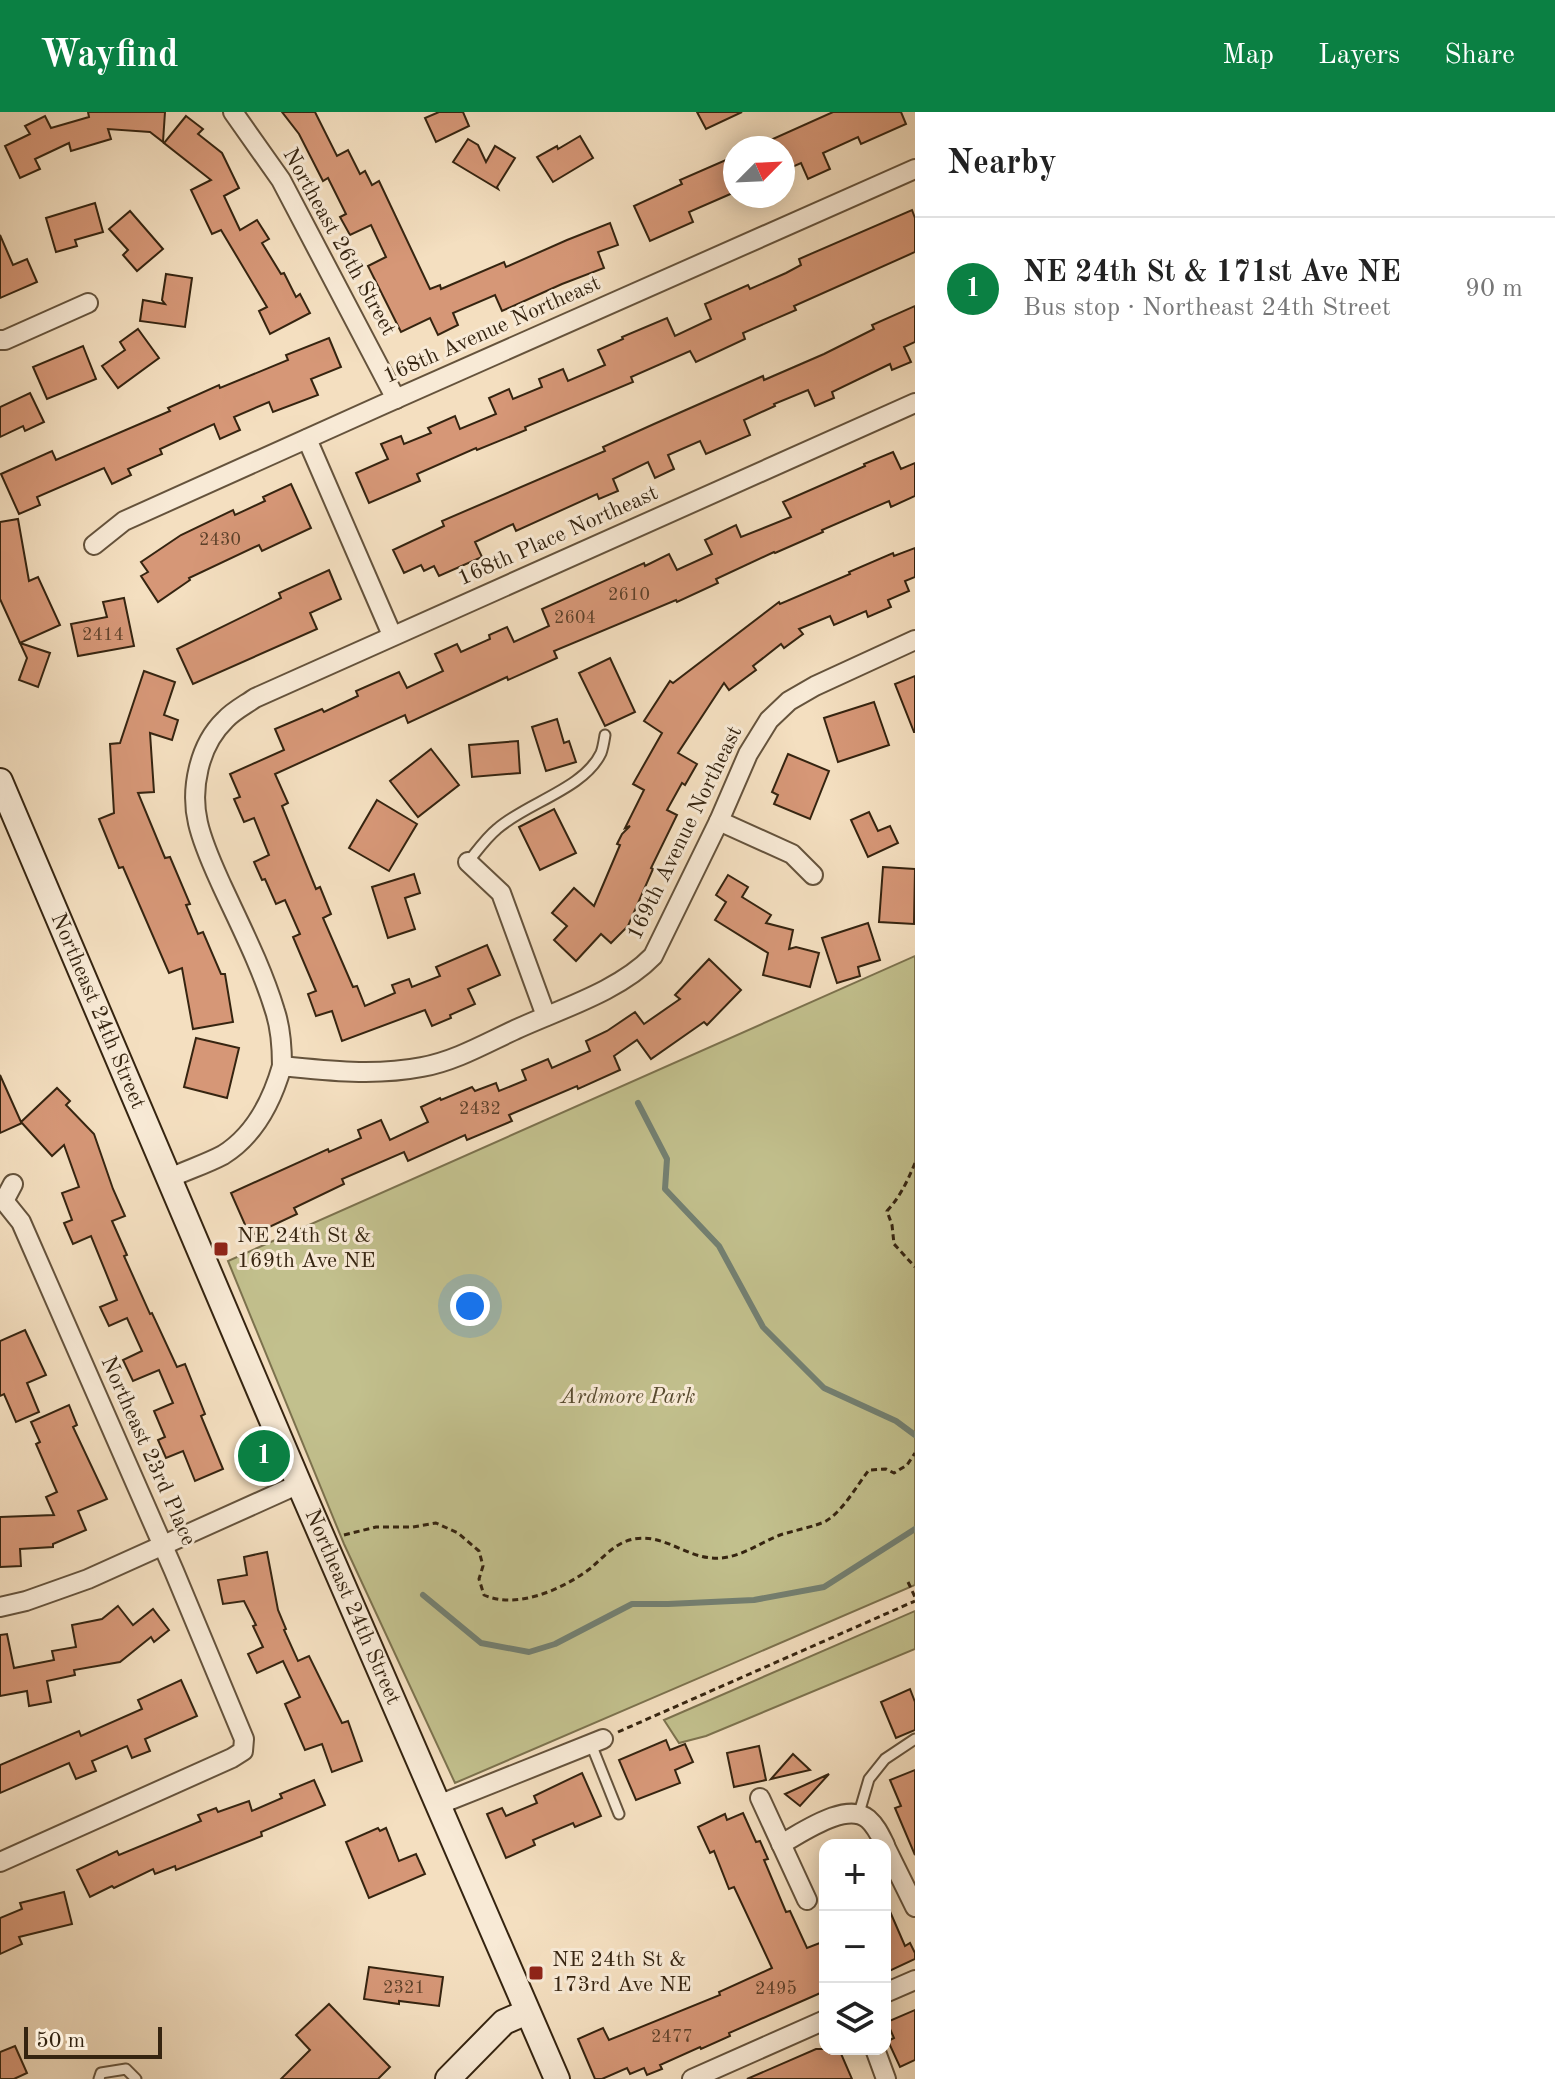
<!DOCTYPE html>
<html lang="en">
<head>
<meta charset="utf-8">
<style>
  :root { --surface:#fff; --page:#f6f6f6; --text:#222; --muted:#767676; --line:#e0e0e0; --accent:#0b8043 }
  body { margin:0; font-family:"Old Standard TT",serif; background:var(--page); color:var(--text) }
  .controls { position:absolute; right:24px; bottom:24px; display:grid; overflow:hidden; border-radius:16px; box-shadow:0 4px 20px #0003 }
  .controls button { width:72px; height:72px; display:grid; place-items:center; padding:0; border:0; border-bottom:2px solid var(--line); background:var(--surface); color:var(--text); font:40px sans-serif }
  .compass { position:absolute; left:723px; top:24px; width:72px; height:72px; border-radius:50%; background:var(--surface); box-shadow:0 4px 20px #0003; rotate:66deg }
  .scale { position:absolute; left:24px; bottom:20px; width:138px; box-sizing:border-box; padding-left:8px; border:4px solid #352410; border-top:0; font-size:22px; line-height:28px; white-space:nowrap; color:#352410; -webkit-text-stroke:6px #f8ead6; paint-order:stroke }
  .you { position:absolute; left:470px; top:1194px; width:28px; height:28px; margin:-20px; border:6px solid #fff; border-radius:50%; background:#1a73e8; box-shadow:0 0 0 12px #1a73e833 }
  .badge { display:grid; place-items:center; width:52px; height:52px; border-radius:50%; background:var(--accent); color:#fff; font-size:26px; font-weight:700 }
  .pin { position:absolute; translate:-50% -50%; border:4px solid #fff; box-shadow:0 2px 8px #0006 }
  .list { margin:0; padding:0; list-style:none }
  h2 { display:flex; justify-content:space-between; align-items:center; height:104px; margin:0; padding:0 32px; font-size:34px }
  h2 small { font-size:26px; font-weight:400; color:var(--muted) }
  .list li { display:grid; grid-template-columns:52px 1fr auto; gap:24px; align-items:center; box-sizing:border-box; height:144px; padding:0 32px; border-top:2px solid var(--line) }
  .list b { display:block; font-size:30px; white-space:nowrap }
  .list p { margin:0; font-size:26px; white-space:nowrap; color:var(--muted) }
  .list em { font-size:26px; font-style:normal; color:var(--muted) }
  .icon { flex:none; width:44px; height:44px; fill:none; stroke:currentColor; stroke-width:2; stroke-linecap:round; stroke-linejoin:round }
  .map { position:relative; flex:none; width:915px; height:1967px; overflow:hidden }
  header { display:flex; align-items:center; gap:48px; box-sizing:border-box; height:112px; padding:0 40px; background:var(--accent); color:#fff }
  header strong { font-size:38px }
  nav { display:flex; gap:44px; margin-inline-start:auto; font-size:28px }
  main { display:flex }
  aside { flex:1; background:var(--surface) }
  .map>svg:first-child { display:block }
  .green { fill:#c2c08d; stroke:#7c724e; stroke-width:2 }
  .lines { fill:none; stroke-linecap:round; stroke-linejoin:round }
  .stream { stroke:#738072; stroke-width:6 }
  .building { fill:#d69777; stroke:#352410; stroke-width:2 }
  .lane-casing { stroke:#65533c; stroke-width:13 }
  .street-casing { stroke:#65533c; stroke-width:22 }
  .secondary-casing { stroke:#352410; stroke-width:28 }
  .path { stroke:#352410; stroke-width:3; stroke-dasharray:6 4; stroke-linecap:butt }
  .lane { stroke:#f8ead6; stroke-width:9 }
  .street { stroke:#f8ead6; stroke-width:18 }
  .secondary { stroke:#f8ead6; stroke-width:24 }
  .poi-dot { fill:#8f2418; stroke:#f8ead6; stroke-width:3 }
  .labels { text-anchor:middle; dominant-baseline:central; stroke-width:6; stroke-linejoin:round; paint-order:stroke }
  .number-label { font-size:18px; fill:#5d412a }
  .street-label { font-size:22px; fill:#352410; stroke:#f8ead6 }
  .poi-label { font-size:22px; fill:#352410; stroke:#f8ead6; text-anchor:start }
  .park-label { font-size:22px; font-style:italic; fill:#584b2f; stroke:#f8ead6 }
</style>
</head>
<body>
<header>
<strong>Wayfind</strong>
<nav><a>Map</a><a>Layers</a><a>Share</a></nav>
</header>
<main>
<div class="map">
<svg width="915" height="1967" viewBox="0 0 915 1967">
  <rect width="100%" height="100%" fill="#f4dfc0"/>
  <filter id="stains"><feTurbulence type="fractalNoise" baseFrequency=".0025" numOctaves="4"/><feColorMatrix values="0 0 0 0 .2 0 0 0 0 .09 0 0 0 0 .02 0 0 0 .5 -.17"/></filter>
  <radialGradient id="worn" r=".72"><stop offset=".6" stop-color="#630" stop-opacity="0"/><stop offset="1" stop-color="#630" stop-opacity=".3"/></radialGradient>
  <g class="green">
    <path d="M915 844V1473L455 1671 344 1432 228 1149Z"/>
    <path d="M915 1499V1537L706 1624 679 1631 664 1608Z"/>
  </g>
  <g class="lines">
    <g class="stream">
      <path d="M638 991 667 1047 665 1077 719 1134 763 1215 824 1276 896 1309 915 1323"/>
      <path d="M423 1483 481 1531 529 1540 555 1532 632 1492H668L754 1488 824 1475 915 1417"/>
    </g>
  </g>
  <g class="building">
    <path d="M88 0H165L163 30 150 20 108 17 111 27 71 39 69 31 35 47 40 57 20 66 5 34 30 22 25 14 45 4 51 16 89 5Z"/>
    <path d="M282 0H315L337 44 348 38 360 62 365 59 372 73 379 69 430 177 440 173 441 177 504 150 506 155 567 128 610 111 618 133 598 140 604 156 562 172 502 199 495 183 453 201 458 213 438 223 430 206 401 220 368 154 386 145 371 113 350 123 340 105 346 102 328 66 323 69 299 22Z"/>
    <path d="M439 0H463L469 14 436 30 425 6Z"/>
    <path d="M697 0H742L706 17Z"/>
    <path d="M833 0H901L906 12 861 32 858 25 823 41 830 57 808 67 801 51 783 59V36H753Z"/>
    <path d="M186 4 203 17 198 22 222 41 239 76 224 84 240 118 257 108 269 127 262 131 281 162 284 161 296 185 300 182 310 201 270 222 259 199 267 195 221 118 212 122 191 78 211 68 164 31Z"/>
    <path d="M580 24 593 46 553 70 537 45 557 34 558 37Z"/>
    <path d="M468 27 478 33 486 50 495 34 515 46 497 75 498 77 453 50Z"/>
    <path d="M735 44V80L689 100 693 110 650 129 634 94 682 72 680 68Z"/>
    <path d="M95 91 103 120 75 128 77 134 56 140 46 106Z"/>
    <path d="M912 98 915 106V140L794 194 796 198 743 221 745 227 696 250 690 239 631 265 633 270 525 315 526 318 477 338 476 336 417 362 420 369 369 391 356 361 388 347 381 332 401 324 404 332 431 321 428 316 455 304 460 317 496 302 489 286 509 277 513 287 542 275 539 267 563 257 568 269 605 253 598 238 623 227 622 225 667 206 675 224 711 207 705 192 748 173 750 177 786 161 801 153 799 147Z"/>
    <path d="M130 99 163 137 137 159 123 143 128 138 109 117Z"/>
    <path d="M0 123 13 153 27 147 37 170 0 186Z"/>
    <path d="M166 162 192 166 185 215 140 209 143 188 165 192 162 188Z"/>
    <path d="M915 194V230L904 235 911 250 892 258 890 252 832 280 834 286 815 294 808 278 774 292 775 294 744 308 750 323 706 342 700 329 668 343 674 357 655 366 648 350 613 367 618 379 599 387 597 382 516 419 513 412 475 430 482 445 439 464 434 454 424 459 421 453 404 461 393 438 444 414 442 409 605 339 603 335 654 312 763 264 764 268 824 242 874 217 872 213Z"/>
    <path d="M138 217 159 246 118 276 102 254 125 238 120 230Z"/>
    <path d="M329 226 341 255 311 267 318 283 273 300 269 290 234 305 240 318 220 327 214 312 160 337 162 342 128 357 131 363 112 372 104 356 37 385 40 393 19 402 1 362 52 339 56 348 170 299 168 296 219 273 220 276 288 248 286 243Z"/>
    <path d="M83 234 96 267 47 287 33 255Z"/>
    <path d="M30 281 44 310 25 319 23 314 0 325V295Z"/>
    <path d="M893 340 901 357 915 351V384L891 395 889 389 822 418 823 420 775 441 774 440 716 467 718 471 677 490 676 488 554 539 557 546 508 568 507 565 408 611 405 603 275 662 288 691 282 694 316 777 320 775 331 802 323 806 353 875 357 874 365 894 395 881 392 873 409 867 412 875 440 864 436 855 487 833 500 863 468 877 475 892 450 903 451 906 432 914 425 898 342 929 332 899 316 904 308 882 316 879 293 825 300 822 285 788 276 792 265 767 262 768 254 750 269 743 254 706 244 710 234 687 240 685 230 662 284 638 275 617 322 597 324 600 358 584 356 579 399 560 407 576 443 559 435 542 457 532 461 540 490 527 489 523 507 515 514 530 549 514 542 497 644 451 645 454 669 442 677 458 712 442 705 428 736 413 741 425 791 405 783 390 865 354 864 352Z"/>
    <path d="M291 372 311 416 262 439 259 433 189 466 190 468 158 490 141 464 148 460 141 450 181 423 233 398 235 403 265 389 263 385Z"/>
    <path d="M18 407 29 469 38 465 60 513 20 531 0 487V410Z"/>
    <path d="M915 436V465L905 469 909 479 888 488 891 495 868 505 866 499 834 513 830 504 799 517 803 522 784 536 781 532 753 554 756 558 729 578 724 571 678 641 697 652 685 673 682 671 667 698 677 703 651 756 653 757 628 814 611 831 601 822 576 849 554 828 567 814 552 801 574 776 594 794 620 733 617 732 622 722 630 714 625 716 644 678 633 672 662 621 644 609 670 569 673 571 779 490 780 492 850 462 849 460 893 441 894 444Z"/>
    <path d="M329 458 341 487 310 501 317 517 193 572 177 537 281 486 279 481Z"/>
    <path d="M124 486 134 534 78 544 71 512 107 505 103 490Z"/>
    <path d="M20 531 50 541 38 575 19 568 27 546Z"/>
    <path d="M610 546 635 600 605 614 579 561Z"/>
    <path d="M144 559 175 570 164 603 178 608 172 628 150 621 154 680 138 681 165 746 170 745 190 792 186 793 198 822 203 820 221 862H225L233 910 193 917 182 856 169 861 123 755 119 756 99 707 114 701 110 632 120 631Z"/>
    <path d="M915 564V620H914L895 572Z"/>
    <path d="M874 590 889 633 838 650 824 606Z"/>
    <path d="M557 607 564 631 569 629 576 650 546 659 532 615Z"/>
    <path d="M518 629 520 661 472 665 469 633Z"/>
    <path d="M431 637 459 673 418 705 390 669Z"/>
    <path d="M788 642 829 659 810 707 774 692 778 683 772 680Z"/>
    <path d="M377 688 417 712 389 759 349 736Z"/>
    <path d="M554 697 576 741 540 758 519 715Z"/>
    <path d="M869 700 878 719 890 714 898 731 868 745 851 708Z"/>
    <path d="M883 755 915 757 914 812 879 810Z"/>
    <path d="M414 762 420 781 405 786 415 817 388 826 372 775Z"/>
    <path d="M728 763 748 775 742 785 771 803 766 811 793 818 789 837 796 835 819 841 810 875 763 863 768 841 715 808 726 790 716 783Z"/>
    <path d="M868 811 880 848 858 855 860 864 837 871 822 826Z"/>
    <path d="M709 847 741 878 707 913 704 910 651 947 637 928 614 944 620 958 578 977 577 974 509 1003 512 1009 467 1028 465 1023 408 1049 404 1040 342 1067 344 1072 294 1096 297 1102 250 1124 231 1081 328 1037 329 1040 361 1026 358 1018 381 1008 390 1028 428 1010 421 995 440 986 441 988 472 975 475 979 496 971 499 979 526 968 522 958 548 947 552 956 590 939 586 929 607 919 635 900 644 912 680 887 675 883Z"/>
    <path d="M196 926 239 936 227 986 184 975Z"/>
    <path d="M0 963 21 1010 57 976 70 989 66 993 94 1022 113 1077 125 1104 112 1109 127 1143 124 1144 150 1202 152 1201 177 1255 185 1252 205 1302 201 1304 223 1357 195 1369 183 1339 166 1346 158 1328 165 1325 154 1299 173 1291 159 1258 133 1269 123 1248 142 1239 127 1206 109 1214 100 1195 117 1188 91 1124 73 1132 64 1111 72 1108 62 1081 79 1075 64 1033 52 1044 22 1011 0 1021Z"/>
    <path d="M25 1218 46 1263 27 1271 39 1300 16 1310 4 1282 0 1284V1229Z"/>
    <path d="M69 1293 77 1313 73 1315 107 1387 78 1399 86 1418 53 1432V1435L20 1437 21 1454 0 1455V1405L54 1403 46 1385 57 1380 36 1332 40 1330 31 1310Z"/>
    <path d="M267 1440 278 1498 286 1517 284 1518 298 1549 309 1544 342 1611 348 1609 362 1649 332 1660 322 1632 305 1638 285 1592 300 1585 283 1549 257 1561 248 1542 263 1535 253 1514 256 1513 244 1489 223 1492 218 1468 247 1463 244 1445Z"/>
    <path d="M118 1494 133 1513 153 1497 169 1518 154 1530 151 1525 120 1550 74 1558 75 1563 47 1569 51 1590 29 1594 27 1579 0 1584V1523L7 1522 14 1556 54 1548 52 1539 76 1535 72 1513 102 1507Z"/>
    <path d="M181 1568 197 1604 145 1627 150 1639 132 1646 127 1634 92 1649 96 1659 76 1667 69 1651 0 1681V1653L79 1619 81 1624 142 1597 138 1588Z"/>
    <path d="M910 1577 915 1590V1618L896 1626 881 1590Z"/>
    <path d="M666 1628 670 1638 685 1632 693 1650 675 1658 680 1671 636 1688 619 1648Z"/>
    <path d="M759 1634 766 1668 734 1675 727 1641Z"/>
    <path d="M793 1642 810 1658 771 1667Z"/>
    <path d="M915 1658V1743L895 1696 901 1694 890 1668Z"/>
    <path d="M582 1661 601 1704 575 1715 573 1711 533 1728 535 1733 506 1746 487 1702 502 1696 506 1704 537 1691 534 1684Z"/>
    <path d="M829 1662 800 1694 785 1682Z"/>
    <path d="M314 1668 325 1693 261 1720 262 1724 176 1758 175 1754 155 1762 153 1757 114 1776 112 1774 90 1785 77 1758 117 1739 119 1743 201 1709 198 1703 216 1696 218 1700 249 1689 252 1699 282 1686 280 1682Z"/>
    <path d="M743 1701 756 1730 760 1729 768 1747 764 1748 786 1800 790 1799 807 1836 825 1829V1879L729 1921 730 1924 701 1937 700 1935 660 1953 662 1957 647 1963 644 1956 630 1962 627 1956 602 1967H595L578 1927 603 1916 609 1928 720 1883 719 1880 772 1856 734 1775 729 1777 714 1739 710 1741 698 1715 725 1702 727 1708Z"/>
    <path d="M378 1716 380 1719 386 1716 399 1749 416 1742 425 1762 369 1786 346 1730Z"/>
    <path d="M64 1780 72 1812 19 1825 22 1832 0 1842V1806L22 1797 20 1791Z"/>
    <path d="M885 1788 905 1834 910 1831 915 1841V1847L885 1861Z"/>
    <path d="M369 1855 443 1865 439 1894 399 1889V1892L364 1887Z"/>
    <path d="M329 1892 390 1955 378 1967H281L310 1938 296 1923Z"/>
    <path d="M915 1898V1948L900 1955 888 1929 894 1926 887 1910Z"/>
    <path d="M15 1934 27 1961 14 1967H0V1940Z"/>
    <path d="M816 1937H839L852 1967H747Z"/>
  </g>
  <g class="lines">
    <g class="lane-casing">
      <g id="lane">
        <path d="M468 750C477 739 486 726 497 717 526 691 584 677 601 641 603 636 604 629 605 623"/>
        <path d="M591 1632 619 1702"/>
        <path d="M859 1701 869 1667 885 1647 915 1627"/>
        <path d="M99 1967 101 1961 126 1957 136 1967"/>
      </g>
    </g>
    <g class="street-casing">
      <g id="street">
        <path d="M233 0 281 68 396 287"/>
        <path d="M0 228H5L88 191"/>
        <path d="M307 327 392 523"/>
        <path d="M94 433 124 409 382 293 915 57"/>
        <path d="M719 709 792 742 813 763"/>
        <path d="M468 750 501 781 546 904"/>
        <path d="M282 954C282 935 281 917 275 899 262 856 241 815 222 774 213 754 203 733 198 711 190 677 199 633 225 608 233 599 245 593 255 586L915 291"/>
        <path d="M170 1066C187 1058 206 1052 223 1043 255 1023 272 989 282 954 329 959 376 964 422 955 456 949 488 930 519 916 563 896 619 879 653 844L719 709 748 642 769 608 789 589 815 574 915 528"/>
        <path d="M4 1089 13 1072"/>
        <path d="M0 1495 26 1489 88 1467 299 1372"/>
        <path d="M760 1686 807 1788"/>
        <path d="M438 1693 603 1627"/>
        <path d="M781 1732C802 1721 846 1689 868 1707 876 1714 880 1723 885 1733"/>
        <path d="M885 1734 915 1795"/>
        <path d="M0 1750 232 1646 243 1639 244 1627 174 1459 21 1110 4 1089"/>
        <path d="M885 1881 915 1868"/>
        <path d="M875 1937 886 1967"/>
        <path d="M692 1967 825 1908"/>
      </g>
    </g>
    <g class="secondary-casing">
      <g id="secondary">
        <path id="s1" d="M0 669 299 1372 557 1967"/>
        <path d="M448 1967 504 1910 527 1900"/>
      </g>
    </g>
    <g class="path">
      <path d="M915 1051C908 1068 900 1085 887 1099L892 1113 894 1132 915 1155"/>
      <path d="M344 1423 376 1415H413L436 1411 458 1421 479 1439 483 1454 479 1467 484 1483C517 1498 563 1477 591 1456 601 1447 611 1436 624 1430 658 1416 681 1444 712 1446 738 1448 757 1432 780 1423 792 1419 817 1414 826 1409 844 1398 857 1373 869 1358L886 1357 894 1361 907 1353 915 1341"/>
      <path d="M908 1470 915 1485"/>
      <path d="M618 1620 915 1489"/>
    </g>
    <use href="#lane" class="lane"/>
    <use href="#street" class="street"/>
    <use href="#secondary" class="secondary"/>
  </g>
  <g class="poi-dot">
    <rect x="213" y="1129" width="16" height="16" rx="4"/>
    <rect x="528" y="1853" width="16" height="16" rx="4"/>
  </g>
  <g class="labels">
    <g class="number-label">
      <text x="220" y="428">2430</text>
      <text x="629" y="483">2610</text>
      <text x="575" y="506">2604</text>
      <text x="103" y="523">2414</text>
      <text x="480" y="997">2432</text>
      <text x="404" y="1876">2321</text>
      <text x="776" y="1877">2495</text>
      <text x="672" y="1925">2477</text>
    </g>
    <g class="street-label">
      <text transform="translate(339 130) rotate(61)">Northeast 26th Street</text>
      <text transform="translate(492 218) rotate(-24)">168th Avenue Northeast</text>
      <text transform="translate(558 424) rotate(-24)">168th Place Northeast</text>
      <text transform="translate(685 721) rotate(-64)">169th Avenue Northeast</text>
      <text stroke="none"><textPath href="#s1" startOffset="250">Northeast 24th Street</textPath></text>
      <text transform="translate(148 1339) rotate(66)">Northeast 23rd Place</text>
      <text stroke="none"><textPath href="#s1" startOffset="898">Northeast 24th Street</textPath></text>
    </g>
    <g class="poi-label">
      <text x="237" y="1124">NE 24th St &amp;<tspan x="237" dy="25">169th Ave NE</tspan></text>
      <text x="552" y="1848">NE 24th St &amp;<tspan x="552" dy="25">173rd Ave NE</tspan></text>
    </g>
    <g class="park-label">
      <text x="628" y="1285">Ardmore Park</text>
    </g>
  </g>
  <rect width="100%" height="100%" filter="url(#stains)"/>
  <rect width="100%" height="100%" fill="url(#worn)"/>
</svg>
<div class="controls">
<button>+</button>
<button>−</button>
<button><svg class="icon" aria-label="layers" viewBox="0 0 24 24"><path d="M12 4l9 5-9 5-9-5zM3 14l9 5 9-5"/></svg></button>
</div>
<svg class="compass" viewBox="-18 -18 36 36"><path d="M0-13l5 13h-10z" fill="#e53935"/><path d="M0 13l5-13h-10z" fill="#767676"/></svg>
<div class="scale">50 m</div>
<div class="you"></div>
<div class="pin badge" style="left:264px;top:1344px">1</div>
</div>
<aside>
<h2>Nearby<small></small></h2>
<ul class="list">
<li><span class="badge">1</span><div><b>NE 24th St &amp; 171st Ave NE</b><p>Bus stop · Northeast 24th Street</p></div><em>90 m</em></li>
</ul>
</aside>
</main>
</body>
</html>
